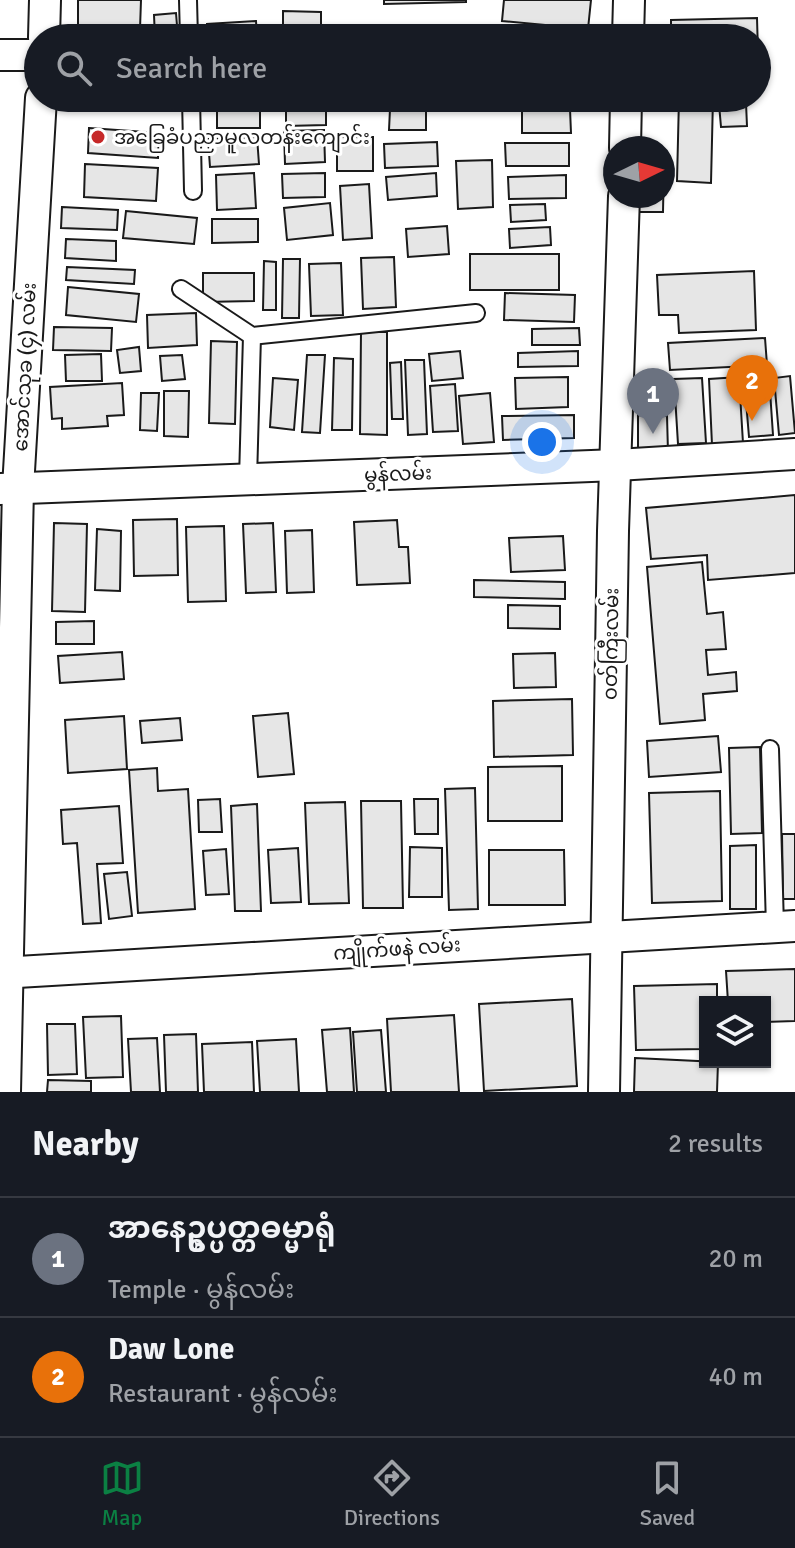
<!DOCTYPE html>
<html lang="en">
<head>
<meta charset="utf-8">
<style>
  :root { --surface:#171b24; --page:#242831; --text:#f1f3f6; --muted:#9ea1a6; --line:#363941; --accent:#0b8043 }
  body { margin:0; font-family:Signika,"Noto Sans Myanmar",sans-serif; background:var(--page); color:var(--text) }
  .controls { position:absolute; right:24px; bottom:24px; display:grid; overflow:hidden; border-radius:0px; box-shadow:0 2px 6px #0004 }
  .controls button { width:72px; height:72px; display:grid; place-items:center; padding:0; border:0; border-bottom:2px solid var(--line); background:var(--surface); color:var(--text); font:40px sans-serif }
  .compass { position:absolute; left:603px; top:136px; width:72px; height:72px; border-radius:50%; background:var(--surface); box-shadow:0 2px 6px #0004; rotate:85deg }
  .you { position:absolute; left:542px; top:442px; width:28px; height:28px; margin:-20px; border:6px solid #fff; border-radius:50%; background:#1a73e8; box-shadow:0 0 0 12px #1a73e833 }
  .badge { display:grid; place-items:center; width:52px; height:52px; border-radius:50%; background:var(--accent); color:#fff; font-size:26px; font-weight:700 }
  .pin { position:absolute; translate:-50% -66px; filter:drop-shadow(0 2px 4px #0008) }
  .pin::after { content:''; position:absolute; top:42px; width:28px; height:24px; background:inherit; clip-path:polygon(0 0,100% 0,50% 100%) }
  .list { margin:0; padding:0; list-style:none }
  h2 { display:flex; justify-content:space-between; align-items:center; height:104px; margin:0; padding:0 32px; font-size:34px }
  h2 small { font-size:26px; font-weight:400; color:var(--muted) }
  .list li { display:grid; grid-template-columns:52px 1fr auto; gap:24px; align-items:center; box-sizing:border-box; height:120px; padding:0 32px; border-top:2px solid var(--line) }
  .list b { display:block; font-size:30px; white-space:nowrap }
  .list p { margin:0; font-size:26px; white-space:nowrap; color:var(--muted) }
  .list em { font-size:26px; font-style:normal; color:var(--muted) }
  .icon { flex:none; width:44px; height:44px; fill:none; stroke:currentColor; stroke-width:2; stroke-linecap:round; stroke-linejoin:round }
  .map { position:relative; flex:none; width:795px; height:1092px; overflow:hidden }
  .search { position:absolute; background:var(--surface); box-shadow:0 2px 6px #0004; left:24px; right:24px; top:24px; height:88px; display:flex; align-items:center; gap:20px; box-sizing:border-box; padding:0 28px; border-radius:44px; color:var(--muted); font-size:30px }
  .sheet { height:344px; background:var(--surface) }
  nav { display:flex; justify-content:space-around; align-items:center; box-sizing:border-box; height:112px; border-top:2px solid var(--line); background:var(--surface); font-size:22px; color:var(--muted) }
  nav a { display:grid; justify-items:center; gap:4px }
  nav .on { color:var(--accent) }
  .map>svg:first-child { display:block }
  .building { fill:#e6e6e6; stroke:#1a1a1a; stroke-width:2 }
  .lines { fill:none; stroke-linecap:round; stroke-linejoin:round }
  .lane-casing { stroke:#1a1a1a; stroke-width:20 }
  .street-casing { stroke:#1a1a1a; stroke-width:34 }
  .lane { stroke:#fff; stroke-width:16 }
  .street { stroke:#fff; stroke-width:30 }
  .poi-dot { fill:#c62828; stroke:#fff; stroke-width:3 }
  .labels { text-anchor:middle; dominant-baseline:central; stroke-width:6; stroke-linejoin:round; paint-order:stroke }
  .poi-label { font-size:20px; fill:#1a1a1a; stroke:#fff; text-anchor:start }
  .street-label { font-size:20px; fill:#1a1a1a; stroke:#fff }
</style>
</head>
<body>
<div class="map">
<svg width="795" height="1092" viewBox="0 0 795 1092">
  <rect width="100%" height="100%" fill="#fff"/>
  <g class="building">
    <path d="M78 0H141L140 29 78 27Z"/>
    <path d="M384 0H466V2L384 4Z"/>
    <path d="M504 0H591L588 29 502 21Z"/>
    <path d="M283 11 321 12V26L283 25Z"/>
    <path d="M176 13 178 38H155L154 15Z"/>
    <path d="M757 18 758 53 757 38H671V20Z"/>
    <path d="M256 21 257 38H207V24Z"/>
    <path d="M74 98H168V107L73 105Z"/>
    <rect x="217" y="98" width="43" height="30"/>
    <path d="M679 98H713L711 183 677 181Z"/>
    <path d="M746 103 747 126 721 127 719 104Z"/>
    <path d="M286 107H326V125L286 126Z"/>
    <path d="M390 109H426V130H389Z"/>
    <path d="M522 109H570L571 133H522Z"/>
    <path d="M89 128 159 133 158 158 88 153Z"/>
    <path d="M324 130 325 162 285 164 284 131Z"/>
    <path d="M257 137 259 164 210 167 208 139Z"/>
    <rect x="337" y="137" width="36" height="34"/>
    <path d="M437 142 438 166 385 168 384 144Z"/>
    <path d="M505 143H569V166H506Z"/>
    <path d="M492 160 493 207 458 209 456 161Z"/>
    <path d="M663 161H664L663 212H637L638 196H663Z"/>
    <path d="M85 164 158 168 156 201 84 197Z"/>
    <path d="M254 173 256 208 217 210 216 175Z"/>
    <path d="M325 173V197L283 198 282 174Z"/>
    <path d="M436 173 437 196 388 200 386 177Z"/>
    <path d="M566 175V198L509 199 508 177Z"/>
    <path d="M369 184 372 238 343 240 340 186Z"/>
    <path d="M330 203 333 235 287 240 284 208Z"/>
    <path d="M545 204 546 220 511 222 510 205Z"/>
    <path d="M62 207 118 210 117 230 61 228Z"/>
    <path d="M126 211 197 218 194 244 123 238Z"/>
    <path d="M212 219H258V242L212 243Z"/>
    <path d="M447 226 449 254 408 257 406 229Z"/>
    <path d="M550 227 551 245 510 248 509 229Z"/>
    <path d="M66 239 116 241V261L65 258Z"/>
    <rect x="470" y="254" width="89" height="36"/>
    <path d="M394 257 396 307 363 309 361 258Z"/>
    <path d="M283 259H300L299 318H282Z"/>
    <path d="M264 261 276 262V310H263Z"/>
    <path d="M341 263 343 315 311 316 309 264Z"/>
    <path d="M67 267 135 270 134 284 66 280Z"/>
    <path d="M754 271 756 330 679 333 678 315H659L657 275Z"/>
    <path d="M203 273H254V301L203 302Z"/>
    <path d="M68 287 139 294 136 322 66 315Z"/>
    <path d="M505 293 575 295 574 322 504 320Z"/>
    <path d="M196 313 197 345 148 348 147 315Z"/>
    <path d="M54 327 112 328 111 351 53 350Z"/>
    <path d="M579 328 580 345H532V329Z"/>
    <path d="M361 332H387V435L360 434Z"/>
    <path d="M765 338 767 365 670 370 668 343Z"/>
    <path d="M211 341 237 342 235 424 209 423Z"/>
    <path d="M139 347 141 371 120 373 117 350Z"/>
    <path d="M460 351 463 378 432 381 429 354Z"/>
    <path d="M578 351V366L518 367V353Z"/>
    <path d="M101 354 102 381H66L65 355Z"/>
    <path d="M182 355 185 379 162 381 160 356Z"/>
    <path d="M307 355H325L320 433 302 432Z"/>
    <path d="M334 358 353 359 352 430H332Z"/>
    <path d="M405 360H424L427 434 408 435Z"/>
    <path d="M401 362 403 419H392L390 363Z"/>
    <path d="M769 376 773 435 749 437 744 377Z"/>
    <path d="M790 376 795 433 779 435 774 378Z"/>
    <path d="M568 377V407L516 409 515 378Z"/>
    <path d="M739 377 743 443 712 445 709 379Z"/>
    <path d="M273 378 298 380 294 430 270 427Z"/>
    <path d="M702 378 706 443 678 444 674 379Z"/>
    <path d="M122 383 124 415 107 416 108 426 62 429V418L52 419 50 387Z"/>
    <path d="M455 384 458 431 433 432 430 386Z"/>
    <path d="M164 391H189L188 437 164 436Z"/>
    <path d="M141 393H159L157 431 140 430Z"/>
    <path d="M490 393 494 442 463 444 459 396Z"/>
    <path d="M574 415V438L503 440 502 416Z"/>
    <path d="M638 415 667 416 668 452H638Z"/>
    <path d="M795 495V573L708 580 707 555 651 559 646 508Z"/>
    <path d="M177 519 178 575 134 576 133 520Z"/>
    <path d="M397 520 399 547H408L410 583 357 585 354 522Z"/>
    <path d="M54 523 87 524 85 612 52 611Z"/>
    <path d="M273 523 276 592 246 593 243 524Z"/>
    <path d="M224 526 226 601 188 602 186 527Z"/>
    <path d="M97 529 121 531 120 591 95 590Z"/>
    <path d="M312 530 314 592 287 593 285 531Z"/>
    <path d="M563 536 565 570 511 572 509 538Z"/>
    <path d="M702 562 707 614 723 612 726 649 706 650 708 675 736 672 737 691 703 694 705 720 660 724 647 567Z"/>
    <path d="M474 580 565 582V599L474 597Z"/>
    <path d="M508 605 560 606V629L508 628Z"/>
    <path d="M94 621V644H56V622Z"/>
    <path d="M122 652 124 679 60 683 58 656Z"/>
    <path d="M555 653 556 687 514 688 513 654Z"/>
    <path d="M572 699 573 755 494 757 493 701Z"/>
    <path d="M288 713 294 774 258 777 253 716Z"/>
    <path d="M124 716 127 769 68 773 65 720Z"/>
    <path d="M180 718 182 740 142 743 140 721Z"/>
    <path d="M718 736 721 772 649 777 647 741Z"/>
    <path d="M760 747 762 833 731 834 729 748Z"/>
    <path d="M562 766V821H488V767Z"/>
    <path d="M157 768 158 791 188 789 195 909 138 913 129 770Z"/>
    <path d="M475 788 478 909 449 910 445 789Z"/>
    <path d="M720 791 722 901 652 903 649 793Z"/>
    <path d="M220 799 222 832H199L198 800Z"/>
    <path d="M414 799H438V834H415Z"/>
    <path d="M361 801H401L403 908H363Z"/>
    <path d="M345 802 349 903 309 904 305 803Z"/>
    <path d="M257 804 261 911H235L231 806Z"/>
    <path d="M119 806 123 863 97 864 101 923 83 924 77 843 63 844 61 810Z"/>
    <path d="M782 834H795V899H783Z"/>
    <path d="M756 845V909H730V846Z"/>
    <path d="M410 847 442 848V897H409Z"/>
    <path d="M298 848 301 902 271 903 268 850Z"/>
    <path d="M226 849 229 894 206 895 203 851Z"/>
    <path d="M489 850H564L565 905H489Z"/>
    <path d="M127 872 132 916 109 919 104 874Z"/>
    <path d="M795 969V1021L765 1022V1002H728L726 971Z"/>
    <path d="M717 984V1002H705V1049L636 1050 634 986Z"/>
    <path d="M572 999 577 1086 484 1091 479 1004Z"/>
    <path d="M454 1015 459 1092H391L387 1019Z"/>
    <path d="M121 1016 123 1077 86 1078 83 1017Z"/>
    <path d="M47 1024H75L77 1074 48 1075Z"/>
    <path d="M350 1028 354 1092H327L322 1030Z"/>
    <path d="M381 1030 386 1092H357L353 1032Z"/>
    <path d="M196 1034 198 1092H166L164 1035Z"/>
    <path d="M157 1038 160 1092H131L128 1039Z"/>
    <path d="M296 1039 299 1092H260L257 1041Z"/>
    <path d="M252 1042 254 1092H204L202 1044Z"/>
    <path d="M635 1058 718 1062 717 1092H634Z"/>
    <path d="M48 1080 91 1081V1092H47Z"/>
  </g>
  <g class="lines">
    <g class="lane-casing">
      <g id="lane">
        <path d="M188 0 189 38"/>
        <path d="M191 98 193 191"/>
        <path d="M181 289 252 336 476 313"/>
        <path d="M248 479 252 336"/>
        <path d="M770 749 775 927"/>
      </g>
    </g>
    <g class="street-casing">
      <g id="street">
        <path d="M44 38 45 0"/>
        <path d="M628 38 629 0"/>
        <path d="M0 55H38"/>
        <path d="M625 148 626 98"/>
        <path d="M0 489 617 465 795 454"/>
        <path d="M0 973 795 926"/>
        <path d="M5 1092 18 488 41 98"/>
        <path d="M604 1092 613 531 624 196"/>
      </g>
    </g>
    <use href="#lane" class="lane"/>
    <use href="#street" class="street"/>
  </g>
  <circle class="poi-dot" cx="98" cy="137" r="8"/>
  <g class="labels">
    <g class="poi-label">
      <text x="114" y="137">အခြေခံပညာမူလတန်းကျောင်း</text>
    </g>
    <g class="street-label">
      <text transform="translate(25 367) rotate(-87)">အောင်သုခ (၄) လမ်း</text>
      <text transform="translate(398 474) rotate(-2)">မွန်လမ်း</text>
      <text transform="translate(611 644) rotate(-89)">၀တ်ကြီးလမ်း</text>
      <text transform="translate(397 949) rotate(-4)">ကျိုက်ဖနဲ လမ်း</text>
    </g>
  </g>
</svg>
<div class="controls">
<button><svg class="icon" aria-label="layers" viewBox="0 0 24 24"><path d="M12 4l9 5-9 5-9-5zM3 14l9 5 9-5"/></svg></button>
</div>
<svg class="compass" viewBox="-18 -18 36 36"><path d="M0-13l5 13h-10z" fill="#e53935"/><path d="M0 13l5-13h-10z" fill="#9ea1a6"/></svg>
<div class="you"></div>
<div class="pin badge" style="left:653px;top:434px;background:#6b7280">1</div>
<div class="pin badge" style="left:752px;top:421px;background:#e8710a">2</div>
<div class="search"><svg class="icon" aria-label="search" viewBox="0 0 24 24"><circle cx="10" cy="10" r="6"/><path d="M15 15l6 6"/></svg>Search here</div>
</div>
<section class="sheet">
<h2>Nearby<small>2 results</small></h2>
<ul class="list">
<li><span class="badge" style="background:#6b7280">1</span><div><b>အာနေဥ္စပ္ပတ္တဓမ္မာရုံ</b><p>Temple · မွန်လမ်း</p></div><em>20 m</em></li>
<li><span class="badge" style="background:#e8710a">2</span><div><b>Daw Lone</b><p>Restaurant · မွန်လမ်း</p></div><em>40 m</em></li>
</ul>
</section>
<nav>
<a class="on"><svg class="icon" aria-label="map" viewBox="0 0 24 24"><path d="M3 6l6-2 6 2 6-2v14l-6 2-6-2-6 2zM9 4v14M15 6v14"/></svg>Map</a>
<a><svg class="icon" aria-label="directions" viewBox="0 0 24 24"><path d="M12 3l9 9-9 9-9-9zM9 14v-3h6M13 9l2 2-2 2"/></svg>Directions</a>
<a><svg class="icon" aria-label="saved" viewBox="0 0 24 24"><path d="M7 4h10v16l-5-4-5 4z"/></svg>Saved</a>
</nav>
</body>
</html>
